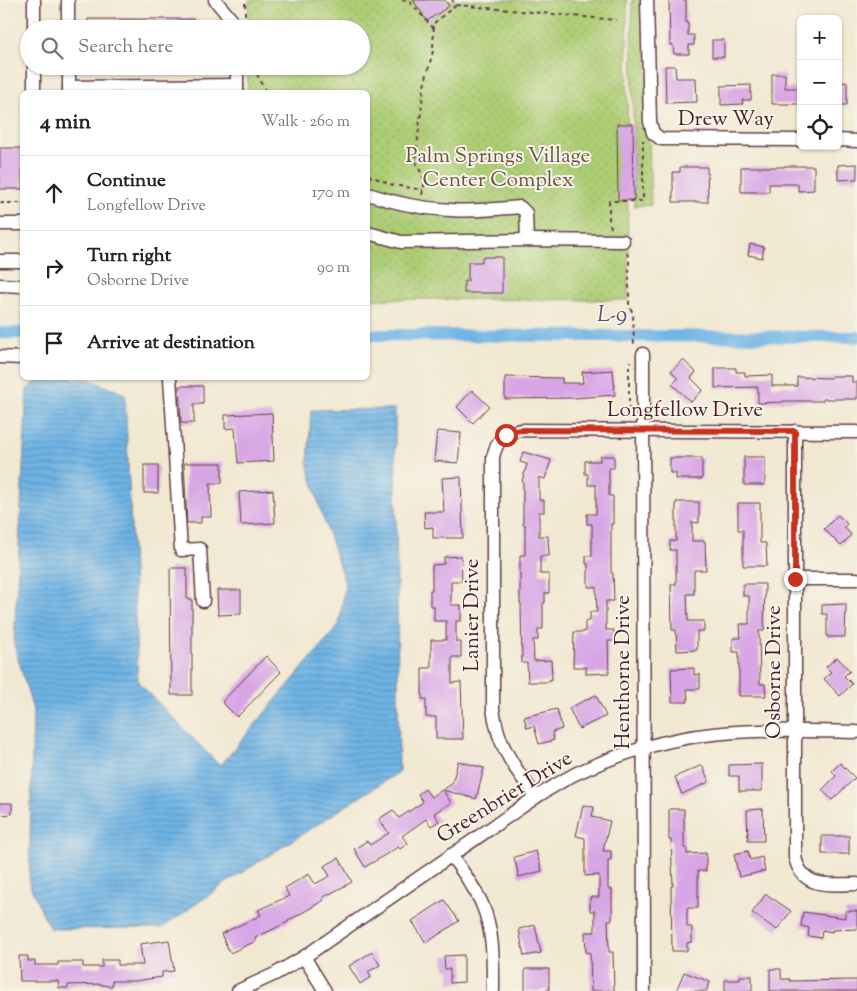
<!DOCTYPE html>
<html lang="en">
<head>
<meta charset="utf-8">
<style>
  :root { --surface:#fff; --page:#f2f2f2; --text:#222; --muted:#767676; --line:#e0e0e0 }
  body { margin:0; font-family:"Sorts Mill Goudy",serif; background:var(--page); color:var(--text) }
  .controls { position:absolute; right:15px; top:15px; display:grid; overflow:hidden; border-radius:8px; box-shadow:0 1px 4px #0004 }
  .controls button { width:45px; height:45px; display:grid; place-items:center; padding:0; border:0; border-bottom:1px solid var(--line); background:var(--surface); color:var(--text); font:25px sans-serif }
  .stop { position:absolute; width:15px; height:15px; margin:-11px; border:4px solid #c8321e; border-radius:50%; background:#fff }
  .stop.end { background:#c8321e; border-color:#fff; box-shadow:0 1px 5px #0008 }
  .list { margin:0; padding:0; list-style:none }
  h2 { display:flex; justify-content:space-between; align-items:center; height:65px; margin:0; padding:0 20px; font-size:21px }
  h2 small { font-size:16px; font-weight:400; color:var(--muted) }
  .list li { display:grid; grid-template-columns:32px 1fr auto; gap:15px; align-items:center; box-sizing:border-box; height:75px; padding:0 20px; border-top:1px solid var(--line) }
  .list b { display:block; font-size:19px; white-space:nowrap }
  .list p { margin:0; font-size:16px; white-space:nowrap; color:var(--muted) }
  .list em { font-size:16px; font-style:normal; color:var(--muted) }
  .icon { flex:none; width:28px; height:28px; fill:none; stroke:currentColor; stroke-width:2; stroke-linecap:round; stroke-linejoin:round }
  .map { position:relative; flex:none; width:857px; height:991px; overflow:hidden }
  .search { position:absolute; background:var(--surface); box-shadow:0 1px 4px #0004; left:20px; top:20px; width:350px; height:55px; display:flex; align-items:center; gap:12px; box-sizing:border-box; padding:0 18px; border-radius:28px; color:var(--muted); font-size:19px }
  .panel { position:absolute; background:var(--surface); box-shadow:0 1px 4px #0004; left:20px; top:90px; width:350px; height:290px; border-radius:8px }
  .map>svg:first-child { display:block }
  .park { fill:url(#park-dots); stroke:#7c7650 }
  .water { fill:url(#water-rules); stroke:#5c6a88 }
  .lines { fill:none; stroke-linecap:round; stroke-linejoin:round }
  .canal { stroke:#6eb4e5; stroke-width:12 }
  .building { fill:#d8a6e5 }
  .minor-casing { stroke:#633d44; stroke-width:15 }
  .path { stroke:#633d44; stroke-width:2; stroke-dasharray:4 4; stroke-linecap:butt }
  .minor { stroke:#fff; stroke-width:12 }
  .route { stroke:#c8321e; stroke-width:6 }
  .labels { text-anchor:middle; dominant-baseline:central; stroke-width:4; stroke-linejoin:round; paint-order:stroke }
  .street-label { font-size:21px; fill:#4a1f2b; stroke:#f7f3e8 }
  .park-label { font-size:21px; fill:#685341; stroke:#f7f3e8 }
  .water-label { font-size:22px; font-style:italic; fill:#57536c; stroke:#f7f3e8 }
</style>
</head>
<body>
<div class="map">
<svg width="857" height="991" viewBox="0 0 857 991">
  <defs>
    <pattern id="park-dots" width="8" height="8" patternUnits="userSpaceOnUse" patternTransform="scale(1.25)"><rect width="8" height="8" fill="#adcd75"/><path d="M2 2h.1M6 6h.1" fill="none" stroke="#96b065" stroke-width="1.8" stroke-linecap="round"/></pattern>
    <pattern id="water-rules" width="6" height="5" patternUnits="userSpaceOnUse" patternTransform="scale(1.25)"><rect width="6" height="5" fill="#6eb4e5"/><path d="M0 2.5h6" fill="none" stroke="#5c92ba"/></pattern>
  </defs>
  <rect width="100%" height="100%" fill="#f7f3e8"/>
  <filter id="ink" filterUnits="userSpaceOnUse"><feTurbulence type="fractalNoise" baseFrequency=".02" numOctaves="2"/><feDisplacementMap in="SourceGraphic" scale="10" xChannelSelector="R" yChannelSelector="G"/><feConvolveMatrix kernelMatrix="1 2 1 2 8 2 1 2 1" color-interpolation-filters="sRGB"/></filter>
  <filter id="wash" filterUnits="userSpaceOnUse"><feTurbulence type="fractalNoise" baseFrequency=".0096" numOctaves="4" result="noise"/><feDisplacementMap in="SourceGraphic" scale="20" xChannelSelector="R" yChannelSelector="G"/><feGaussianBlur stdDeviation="1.12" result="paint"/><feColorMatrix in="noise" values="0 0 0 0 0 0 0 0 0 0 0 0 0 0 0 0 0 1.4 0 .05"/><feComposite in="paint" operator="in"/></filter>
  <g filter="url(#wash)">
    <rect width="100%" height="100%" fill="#f1e8d1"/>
    <g class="park">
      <path d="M249 0H627L628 300 368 299V92H248V66H361V29H248Z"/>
      <path d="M632 0H645L651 205 634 206Z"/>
    </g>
    <path class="water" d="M42 378H71L91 380 125 394 138 682 220 766 339 625 345 584 320 508 308 465 311 410 395 409 399 772 226 883 162 928 50 929 29 884 33 710 14 644 27 389Z"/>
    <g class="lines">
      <g class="canal">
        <path d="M0 333H22"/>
        <path d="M368 335 857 337"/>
      </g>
    </g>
    <g id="blocks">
      <g class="building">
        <path d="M413 0H445L449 6 427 21Z"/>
        <path d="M669 0H686V23H688V35H694V45H689V54H674L673 45H670Z"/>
        <path d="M88 19H194L195 29H88Z"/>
        <rect x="712" y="40" width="12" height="17"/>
        <path d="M665 66H675L676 78H696L697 102 666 103Z"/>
        <path d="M772 74H785V88H799V104H772Z"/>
        <path d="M847 82V105H838V83Z"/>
        <path d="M751 85V100H742L743 104 721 105V86Z"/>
        <path d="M617 124H633L634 200H618Z"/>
        <rect x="0" y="148" width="22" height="41"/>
        <path d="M857 164V179L838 180V165Z"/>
        <path d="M784 166H814V190L798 191V184H769V192H741V167H784Z"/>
        <path d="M680 167H707L708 202H673V172H680Z"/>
        <path d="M750 244 764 247 762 258 748 255Z"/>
        <path d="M482 257H502V293H464V281H468V262H482Z"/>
        <path d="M683 360 696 372 691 378 703 390 691 402 672 384 678 379 671 371Z"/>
        <path d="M715 368H736V372H745V376L772 375V386H797V377L831 378V376H852V382H857V399H823V401H783V402L758 403V387L715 388Z"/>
        <path d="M613 370 615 395 574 398 505 399V377L562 378V383H583L582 372Z"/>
        <path d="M179 386H203V404H194V423H181Z"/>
        <path d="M472 390 489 406 473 423 457 407Z"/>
        <path d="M272 413 274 461 238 463 235 428 225 429V415Z"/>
        <path d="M437 431 461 433 458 463 434 461Z"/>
        <path d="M523 452 551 460 545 479 539 477V500H544V512H539V536H548L549 556H540V574H549V593H545V603H543V629H538V640H533L534 661 551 660 552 679 549 680V682H528L527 663H522L521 603H520V555H525V524H523V482L522 481 527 464 520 462Z"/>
        <path d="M600 456H614V468H609V496H613V524H611V573H613L614 601H606V630H614V641H608L609 673 586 674V667H573L574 632H585V621H590V612H597L596 587H588V564H586V556H592V524H587V514H596V485H588V474H585V461H600Z"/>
        <rect x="744" y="457" width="21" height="28"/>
        <path d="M670 458H702V479H676V473H670Z"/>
        <path d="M184 463H222V483H210L211 517H201V523H187Z"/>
        <rect x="144" y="465" width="14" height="28"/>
        <path d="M461 477 463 538H433V527L425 528 424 512H444L442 478Z"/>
        <path d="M273 490 275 523 241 525 239 492Z"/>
        <path d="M676 502H699V523L692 522V541H705L706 570H694V594H687L688 621H704V631H697V650L677 651 676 630H672L671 584H676V550H670V541H676Z"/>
        <path d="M738 503H760V543H766L767 566H743V530H738Z"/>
        <path d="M838 515 847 524 844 527 851 535 841 546 824 529Z"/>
        <path d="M461 556 462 581H451V605H461V621H456V642H461V657H452V683L461 682 463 739H436V717H426V699H422V668H431V640H446V621H434V606H430V590H432V565L444 564V557Z"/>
        <path d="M170 568H187V599H192V695H171Z"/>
        <path d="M743 584H765L764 631H759L760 684H765L766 696H739V652H733V638H741L740 624H749V596H743Z"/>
        <path d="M217 590H241V614L218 615Z"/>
        <path d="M846 604 845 637H827V614H822V605Z"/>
        <path d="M266 656 281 672 237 717 222 702Z"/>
        <path d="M837 657 850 671 844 676 852 684 840 696 824 679 831 672 826 667Z"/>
        <path d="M694 668V675L700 674V689H687L688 702H672L671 669Z"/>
        <path d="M596 695 606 716 579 729 569 708Z"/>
        <path d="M557 709 562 729 552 732 554 740 539 744 534 726 527 728 524 717Z"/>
        <path d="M458 761 484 768 476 799 443 790 451 803 434 813 439 821 431 826 426 819 402 836 408 843 400 849 398 847 365 867 354 849 367 841 370 845 389 833 379 819 393 810 399 818 423 802 418 794 425 789 431 797 452 784Z"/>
        <path d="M840 763 855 778 832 800 822 790 836 776 832 771Z"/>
        <path d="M762 764V791H739V776H729V765Z"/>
        <path d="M702 765 709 782 682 794 675 777Z"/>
        <path d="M0 803H12V814L0 815Z"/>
        <path d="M583 805 594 807 592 817 610 821 603 851H611V860H608V889H612V920H608L609 952H613L614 991H591L590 952 586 953 585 932H595V911H590V897H599V875L585 876V838L576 836Z"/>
        <path d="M669 809H684V848H687V854L706 853V871H698V908H687V927H692V942L687 943V951H672L671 886H673L671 840H669Z"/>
        <path d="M763 809 764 841H748L747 810Z"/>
        <rect x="822" y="836" width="27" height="18"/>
        <path d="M536 851 542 871 519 877 514 857Z"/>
        <path d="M748 851 750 860 762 857 765 871 739 877 734 854Z"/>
        <path d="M339 858 352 882 322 898 324 900 288 921V922L255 938 256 941 230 953 221 934 261 915 258 910 289 896 285 888 309 874 315 884 330 876 324 866Z"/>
        <path d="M766 894 791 911 777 930 752 913Z"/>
        <path d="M444 900 459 921 426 943 412 921Z"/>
        <path d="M845 911H857V929L832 930V932L822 930 821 938 808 936 809 928 801 926 803 912 845 918Z"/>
        <path d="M535 925 541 953 524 956 519 929Z"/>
        <path d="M169 940 174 971 162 972V977L135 981H112V986L102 985V984L68 985V988H59L58 981H20L19 956H28V961H35V965H58V962H83V967H102V960H118V965H143L140 944Z"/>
        <path d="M372 952 380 965 368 972 371 977 360 984 349 966Z"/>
        <path d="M464 955V982L450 983V969H445L444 956Z"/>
        <path d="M525 969H549V990H542V991H525Z"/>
        <path d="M770 969H781V979H790V981L857 980V991H770Z"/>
        <path d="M684 972 710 982 706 991H676Z"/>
        <path d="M740 976H752V991H725V980H740Z"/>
      </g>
    </g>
  </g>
  <g filter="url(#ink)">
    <use href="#blocks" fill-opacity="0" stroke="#633d44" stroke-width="1"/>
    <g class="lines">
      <g class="minor-casing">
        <g id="minor">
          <path d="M68 0V29"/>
          <path d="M215 0 231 19 233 29"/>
          <path d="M647 0 650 122 653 133 661 139 801 140"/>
          <path d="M34 29V0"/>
          <path d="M69 66V92"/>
          <path d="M237 66V91"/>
          <path d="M69 87 237 85"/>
          <path d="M34 92V66"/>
          <path d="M838 140 857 141"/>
          <path d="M368 194C395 203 422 209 451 210 474 212 497 209 520 207L526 213 527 240"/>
          <path d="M0 224H22"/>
          <path d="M368 233 401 242 527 240 623 241"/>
          <path d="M0 261H22"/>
          <path d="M0 285 22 286"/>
          <path d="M643 354 644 991"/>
          <path d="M0 357 22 358"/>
          <path d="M170 378 181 550 200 549 203 601"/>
          <path d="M795 431V857C802 890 830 884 857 884"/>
          <path d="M795 579H857"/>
          <path d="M536 797C524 780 510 763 502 743 497 732 495 721 493 709V457C497 440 504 432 522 430L857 432"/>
          <path d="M451 855C462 871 474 886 482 904 494 932 493 961 493 991"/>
          <path d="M304 957 325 991"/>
          <path d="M238 991 275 974 304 957 536 797C549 789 562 781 575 774 618 754 665 739 713 734 761 729 809 731 857 732"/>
        </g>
      </g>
      <g class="path">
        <path d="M402 0 409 1 434 29"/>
        <path d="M456 5 616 20"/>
        <path d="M245 23V0"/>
        <path d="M255 66 259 80 267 92"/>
        <path d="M368 175 393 185 423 190"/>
        <path d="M422 195 425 181 416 162 418 137 424 86 433 51 434 23 456 5 452 0"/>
        <path d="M0 203H22"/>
        <path d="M611 228 609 220V201H643V140"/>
        <path d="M627 253 629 259V306L633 313 634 347"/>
        <path d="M629 418V365L631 361"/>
      </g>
      <use href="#minor" class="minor"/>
    </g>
  </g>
  <g class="lines" filter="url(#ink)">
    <path class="route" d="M506 435 513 431 522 430 795 431V579"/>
  </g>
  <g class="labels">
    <g class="street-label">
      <text x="726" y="120">Drew Way</text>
      <text x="685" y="411">Longfellow Drive</text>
      <text transform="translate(473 615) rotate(-90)">Lanier Drive</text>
      <text transform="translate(624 672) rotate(-90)">Henthorne Drive</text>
      <text transform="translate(775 672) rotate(-90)">Osborne Drive</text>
      <text transform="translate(505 798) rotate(-32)">Greenbrier Drive</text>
    </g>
    <g class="park-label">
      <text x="498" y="157">Palm Springs Village<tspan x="498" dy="24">Center Complex</tspan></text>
    </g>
    <g class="water-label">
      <text x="612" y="316">L-9</text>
    </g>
  </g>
</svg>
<div class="controls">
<button>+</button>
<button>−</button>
<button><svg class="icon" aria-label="locate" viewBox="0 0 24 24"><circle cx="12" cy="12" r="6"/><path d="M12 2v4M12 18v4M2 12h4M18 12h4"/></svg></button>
</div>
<div class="stop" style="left:506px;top:435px"></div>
<div class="stop end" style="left:795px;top:579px"></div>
<div class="search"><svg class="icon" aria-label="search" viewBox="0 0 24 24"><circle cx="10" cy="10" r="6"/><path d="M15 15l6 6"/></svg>Search here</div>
<section class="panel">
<h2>4 min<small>Walk · 260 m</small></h2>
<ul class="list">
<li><svg class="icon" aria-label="ahead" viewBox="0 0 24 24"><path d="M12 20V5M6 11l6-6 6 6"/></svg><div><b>Continue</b><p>Longfellow Drive</p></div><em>170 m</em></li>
<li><svg class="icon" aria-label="right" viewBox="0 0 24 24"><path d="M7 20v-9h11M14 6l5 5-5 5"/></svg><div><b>Turn right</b><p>Osborne Drive</p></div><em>90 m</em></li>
<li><svg class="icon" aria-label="arrive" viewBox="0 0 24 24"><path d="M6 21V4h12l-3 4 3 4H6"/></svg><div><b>Arrive at destination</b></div></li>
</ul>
</section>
</div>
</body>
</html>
